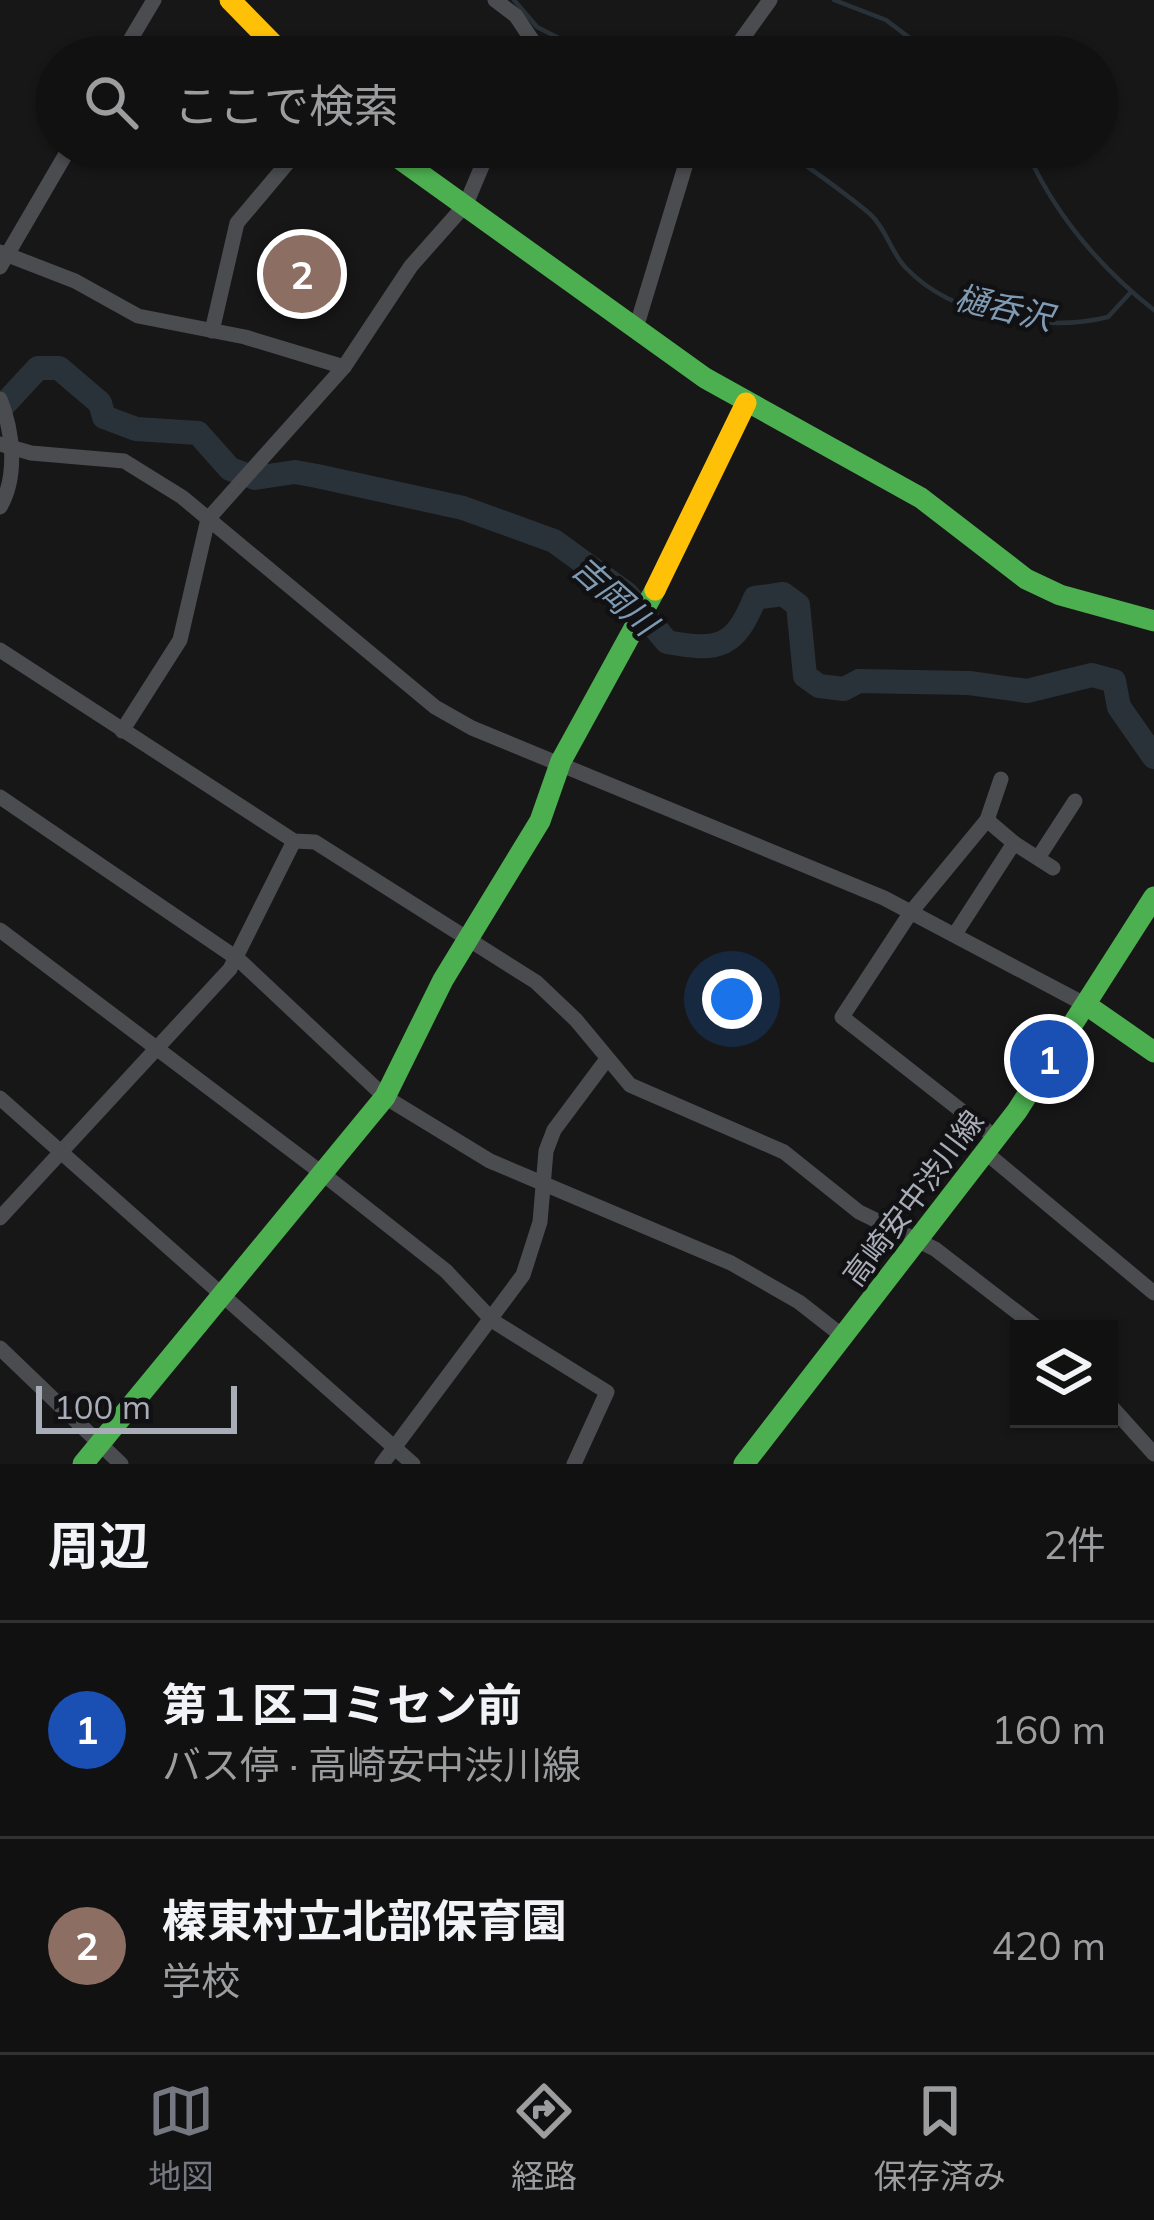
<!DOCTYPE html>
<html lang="ja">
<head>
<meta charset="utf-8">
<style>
  :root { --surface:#111; --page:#1e1f1f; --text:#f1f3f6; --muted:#9c9d9f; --line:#303131; --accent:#757880 }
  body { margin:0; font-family:Mulish,"Noto Sans JP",sans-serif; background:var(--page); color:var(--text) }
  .controls { position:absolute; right:36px; bottom:36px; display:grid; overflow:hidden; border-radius:0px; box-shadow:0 3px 9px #0004 }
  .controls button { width:108px; height:108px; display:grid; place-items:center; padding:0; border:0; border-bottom:3px solid var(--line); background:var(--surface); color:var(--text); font:60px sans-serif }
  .scale { position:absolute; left:36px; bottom:30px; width:201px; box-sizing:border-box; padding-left:12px; border:6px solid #a8adb8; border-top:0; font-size:33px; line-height:42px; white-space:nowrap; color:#a8adb8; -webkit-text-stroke:9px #111113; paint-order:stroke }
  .you { position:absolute; left:732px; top:999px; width:42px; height:42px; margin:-30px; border:9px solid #fff; border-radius:50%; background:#1a73e8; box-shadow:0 0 0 18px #1a73e833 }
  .badge { display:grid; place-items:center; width:78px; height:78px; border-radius:50%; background:var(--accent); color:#fff; font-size:39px; font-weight:700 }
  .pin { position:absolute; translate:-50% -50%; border:6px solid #fff; box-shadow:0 3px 12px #0006 }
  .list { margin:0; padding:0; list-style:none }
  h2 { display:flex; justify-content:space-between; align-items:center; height:156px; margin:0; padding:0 48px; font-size:51px }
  h2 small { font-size:39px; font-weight:400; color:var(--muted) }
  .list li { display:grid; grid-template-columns:78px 1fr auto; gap:36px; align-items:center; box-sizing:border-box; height:216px; padding:0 48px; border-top:3px solid var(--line) }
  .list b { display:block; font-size:45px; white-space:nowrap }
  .list p { margin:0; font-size:39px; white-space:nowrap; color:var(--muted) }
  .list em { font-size:39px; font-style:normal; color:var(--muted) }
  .icon { flex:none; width:66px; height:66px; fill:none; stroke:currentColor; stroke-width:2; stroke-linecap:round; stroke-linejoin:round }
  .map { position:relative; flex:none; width:1154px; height:1464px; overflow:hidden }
  .search { position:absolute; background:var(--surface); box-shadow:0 3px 9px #0004; left:36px; right:36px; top:36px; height:132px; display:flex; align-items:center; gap:30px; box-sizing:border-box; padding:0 42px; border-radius:66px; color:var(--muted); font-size:45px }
  .sheet { height:588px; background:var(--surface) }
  nav { display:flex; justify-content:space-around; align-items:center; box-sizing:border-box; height:168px; border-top:3px solid var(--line); background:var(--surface); font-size:33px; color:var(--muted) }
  nav a { display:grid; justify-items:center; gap:6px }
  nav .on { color:var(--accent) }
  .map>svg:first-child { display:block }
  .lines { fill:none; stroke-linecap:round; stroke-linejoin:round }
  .stream { stroke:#2a3239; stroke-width:4.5 }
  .river { stroke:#2a3239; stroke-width:24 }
  .street { stroke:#4b4c50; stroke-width:15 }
  .fast { stroke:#4caf50; stroke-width:21 }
  .slow { stroke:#ffc107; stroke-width:21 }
  .labels { text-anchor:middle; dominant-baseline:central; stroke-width:9; stroke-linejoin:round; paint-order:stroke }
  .street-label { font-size:30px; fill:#a8adb8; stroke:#111113 }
  .water-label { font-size:33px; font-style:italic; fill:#7f9bb3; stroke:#111113 }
</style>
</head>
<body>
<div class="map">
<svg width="1154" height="1464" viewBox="0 0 1154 1464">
  <rect width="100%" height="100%" fill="#171717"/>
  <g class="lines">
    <g class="stream">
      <path d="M514 0 537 27 596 57"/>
      <path d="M834 0 886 20 935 57"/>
      <path d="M780 147C810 169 842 190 870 214 886 228 891 253 906 268 953 317 1045 333 1108 317L1131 292"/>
      <path d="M1025 147C1052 211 1099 267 1154 310"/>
    </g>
    <path class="river" d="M0 409 38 368H59L100 403 104 417 136 429 198 433 230 469 255 478 295 472 317 476 463 508 554 541 627 594 667 642C720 652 735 647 755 598L783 594 798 605 805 676 819 686 844 689 859 681 969 683 1027 691 1092 675 1114 681 1119 707 1154 757"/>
    <g class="street">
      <path d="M495 0 516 16 534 43 528 57"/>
      <path d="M534 43 564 57"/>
      <path d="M120 57 154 0"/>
      <path d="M729 57 770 0"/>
      <path d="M0 252 75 281 138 316 245 337 344 367"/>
      <path d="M0 267 70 147"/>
      <path d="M636 328 691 147"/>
      <path d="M212 331 237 223 301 147"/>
      <path d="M0 399C13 431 18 476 0 507"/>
      <path d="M0 444 31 453 124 461 182 497 435 707 472 728 884 898 1088 1006"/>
      <path d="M0 650 294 841 315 842 536 982 576 1020 630 1085 784 1152 859 1212 935 1249 1039 1329"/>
      <path d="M122 731 180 640 208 519 344 367 411 266 466 204 490 147"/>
      <path d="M0 797 238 959 385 1097 490 1161 731 1263 799 1302 845 1338"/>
      <path d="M987 820 1014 843"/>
      <path d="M1038 858 1075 801"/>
      <path d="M0 930 323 1174 446 1271 493 1321 607 1392 574 1464"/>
      <path d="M955 934 1014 843 1053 868"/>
      <path d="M0 1098 413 1464"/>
      <path d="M996 1138 842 1017 911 912 987 820 1001 779"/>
      <path d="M985 1152 1154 1293"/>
      <path d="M0 1218 230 969 294 841"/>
      <path d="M0 1348 121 1464"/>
      <path d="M1109 1404 1154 1454"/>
      <path d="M382 1464 523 1275 540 1222 546 1151 554 1130 607 1059"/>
    </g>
    <g class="fast">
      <path d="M383 147 705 378 921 498 1026 579 1060 595 1154 621"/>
      <path d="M1088 1006 1154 1052"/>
      <path d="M83 1464 385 1097 443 980 540 821 561 761 655 590"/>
      <path d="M744 1464 1017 1111 1154 897"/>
    </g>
    <g class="slow">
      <path d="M230 0 286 57"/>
      <path d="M655 590 746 403"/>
    </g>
  </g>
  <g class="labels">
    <g class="street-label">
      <text transform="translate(913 1198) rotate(-53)">高崎安中渋川線</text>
    </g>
    <g class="water-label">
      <text transform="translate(1004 307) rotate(13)">樋呑沢</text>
      <text transform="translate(615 595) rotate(42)">吉岡川</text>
    </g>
  </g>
</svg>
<div class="controls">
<button><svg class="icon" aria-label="layers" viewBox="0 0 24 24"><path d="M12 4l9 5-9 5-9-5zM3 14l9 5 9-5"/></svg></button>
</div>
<div class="scale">100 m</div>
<div class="you"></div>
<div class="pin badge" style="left:1049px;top:1059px;background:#1a4fb4">1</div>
<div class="pin badge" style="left:302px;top:274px;background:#8d6e63">2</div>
<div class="search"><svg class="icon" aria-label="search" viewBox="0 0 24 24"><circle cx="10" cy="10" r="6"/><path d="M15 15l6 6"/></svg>ここで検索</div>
</div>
<section class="sheet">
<h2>周辺<small>2件</small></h2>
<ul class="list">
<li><span class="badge" style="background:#1a4fb4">1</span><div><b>第１区コミセン前</b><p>バス停 · 高崎安中渋川線</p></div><em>160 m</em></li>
<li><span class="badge" style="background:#8d6e63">2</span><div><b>榛東村立北部保育園</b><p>学校</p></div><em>420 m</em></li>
</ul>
</section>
<nav>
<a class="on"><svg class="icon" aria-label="map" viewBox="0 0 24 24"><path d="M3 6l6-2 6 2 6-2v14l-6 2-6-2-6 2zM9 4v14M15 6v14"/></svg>地図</a>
<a><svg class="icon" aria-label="directions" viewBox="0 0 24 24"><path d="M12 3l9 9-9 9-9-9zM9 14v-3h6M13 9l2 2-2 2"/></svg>経路</a>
<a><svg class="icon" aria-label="saved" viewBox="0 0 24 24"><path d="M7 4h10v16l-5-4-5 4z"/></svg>保存済み</a>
</nav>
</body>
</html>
